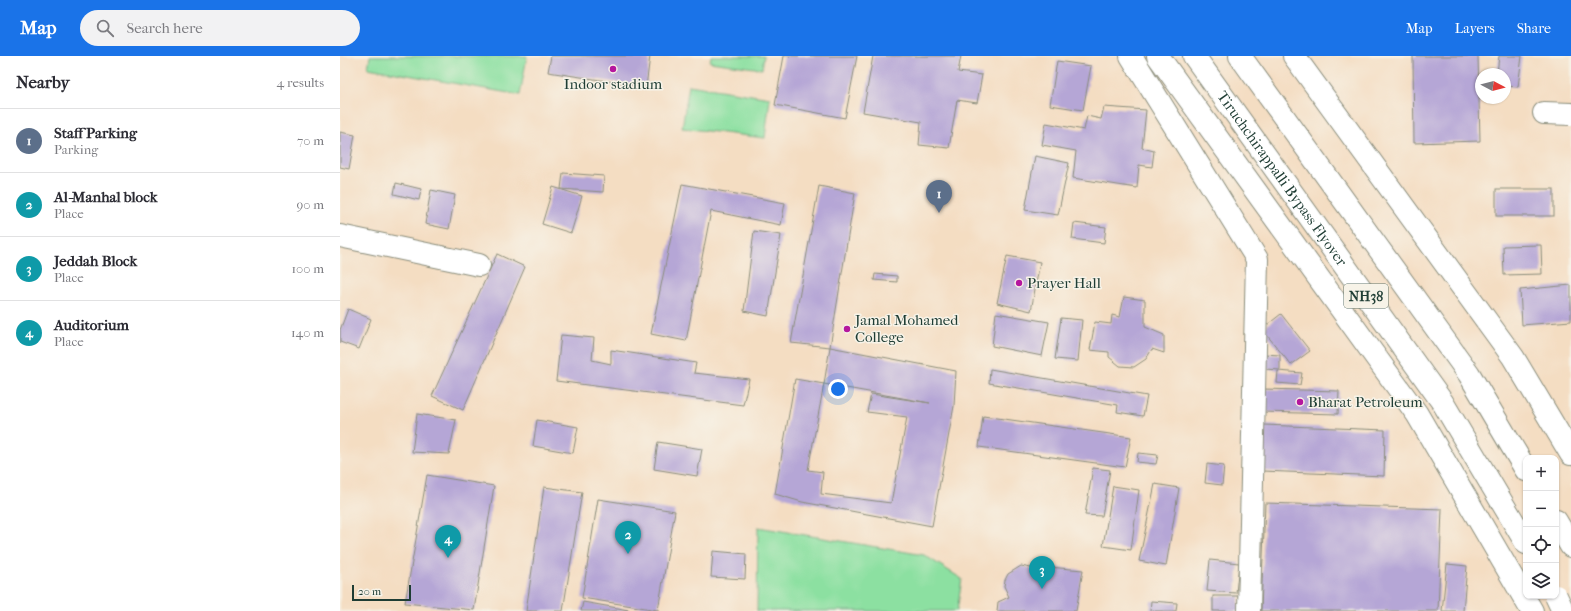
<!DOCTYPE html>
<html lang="en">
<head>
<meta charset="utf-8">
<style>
  :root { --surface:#fff; --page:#f2f2f3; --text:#2b2b33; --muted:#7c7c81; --line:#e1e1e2; --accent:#1a73e8 }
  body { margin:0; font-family:"IM FELL French Canon",serif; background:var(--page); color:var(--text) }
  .controls { position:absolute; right:12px; bottom:12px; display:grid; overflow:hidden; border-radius:8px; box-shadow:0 1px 3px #0004 }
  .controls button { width:36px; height:36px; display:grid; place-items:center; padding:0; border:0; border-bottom:1px solid var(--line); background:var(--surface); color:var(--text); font:20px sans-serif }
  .compass { position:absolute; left:1135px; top:12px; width:36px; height:36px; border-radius:50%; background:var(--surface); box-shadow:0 1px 3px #0004; rotate:97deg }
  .scale { position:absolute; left:12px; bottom:10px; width:59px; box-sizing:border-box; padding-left:4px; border:2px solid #1f3d34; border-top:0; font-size:11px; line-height:14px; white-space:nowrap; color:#1f3d34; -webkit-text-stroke:3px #f7f3e8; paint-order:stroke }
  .you { position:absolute; left:498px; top:333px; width:14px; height:14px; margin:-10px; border:3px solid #fff; border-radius:50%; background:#1a73e8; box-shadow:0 0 0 6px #1a73e833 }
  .badge { display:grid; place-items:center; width:26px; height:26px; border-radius:50%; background:var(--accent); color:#fff; font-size:13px; font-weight:700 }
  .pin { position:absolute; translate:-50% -33px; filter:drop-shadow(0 1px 2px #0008) }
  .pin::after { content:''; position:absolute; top:21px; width:14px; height:12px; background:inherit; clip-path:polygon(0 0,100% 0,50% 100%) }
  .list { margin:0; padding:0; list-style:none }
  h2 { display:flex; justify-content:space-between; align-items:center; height:52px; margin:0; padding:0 16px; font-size:17px }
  h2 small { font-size:13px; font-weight:400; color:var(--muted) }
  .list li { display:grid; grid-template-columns:26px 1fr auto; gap:12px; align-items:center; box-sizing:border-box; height:64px; padding:0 16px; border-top:1px solid var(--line) }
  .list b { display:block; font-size:15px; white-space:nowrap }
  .list p { margin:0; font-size:13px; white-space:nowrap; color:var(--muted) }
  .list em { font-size:13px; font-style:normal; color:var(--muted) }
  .icon { flex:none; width:22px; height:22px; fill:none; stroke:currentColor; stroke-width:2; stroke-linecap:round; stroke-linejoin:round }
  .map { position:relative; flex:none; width:1231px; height:555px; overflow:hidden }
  header { display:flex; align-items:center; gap:24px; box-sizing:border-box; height:56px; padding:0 20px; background:var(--accent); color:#fff }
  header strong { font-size:19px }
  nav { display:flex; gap:22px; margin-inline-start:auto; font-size:14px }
  .search { width:280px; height:36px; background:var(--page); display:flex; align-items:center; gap:10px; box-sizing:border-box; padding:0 14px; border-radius:22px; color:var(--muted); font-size:15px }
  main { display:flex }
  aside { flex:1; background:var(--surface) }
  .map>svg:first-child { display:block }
  .green { fill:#8ce0a1; stroke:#568e6a }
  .building { fill:#b5a6d6 }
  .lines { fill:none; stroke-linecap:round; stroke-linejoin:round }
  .minor-casing { stroke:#8a8d7b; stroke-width:24 }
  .highway-casing { stroke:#8a8d7b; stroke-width:24 }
  .minor { stroke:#fff; stroke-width:22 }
  .highway { stroke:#fff; stroke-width:22 }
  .highway-bridge-casing { stroke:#8a8d7b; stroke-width:24; stroke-linecap:butt }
  .highway-bridge { stroke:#fff; stroke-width:22 }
  .poi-dot { fill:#b5179e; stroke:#f7f3e8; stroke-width:1.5 }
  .labels { text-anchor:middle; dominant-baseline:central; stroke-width:3; stroke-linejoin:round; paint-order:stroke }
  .shield { fill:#f7f3e8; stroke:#60746a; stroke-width:1 }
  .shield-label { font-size:14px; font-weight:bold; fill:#1f3d34 }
  .poi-label { font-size:15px; fill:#1f3d34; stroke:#f7f3e8; text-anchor:start }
  .street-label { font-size:15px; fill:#1f3d34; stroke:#f7f3e8 }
</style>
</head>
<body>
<header>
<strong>Map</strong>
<div class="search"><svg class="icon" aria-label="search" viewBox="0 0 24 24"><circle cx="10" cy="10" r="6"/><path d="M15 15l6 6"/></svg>Search here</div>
<nav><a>Map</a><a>Layers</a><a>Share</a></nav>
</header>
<main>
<aside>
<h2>Nearby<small>4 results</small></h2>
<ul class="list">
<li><span class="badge" style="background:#5c6f8a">1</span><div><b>Staff Parking</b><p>Parking</p></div><em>70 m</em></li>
<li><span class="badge" style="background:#0f9aa8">2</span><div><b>Al-Manhal block</b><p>Place</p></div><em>90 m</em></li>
<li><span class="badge" style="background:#0f9aa8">3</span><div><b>Jeddah Block</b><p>Place</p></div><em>100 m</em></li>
<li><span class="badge" style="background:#0f9aa8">4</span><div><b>Auditorium</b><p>Place</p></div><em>140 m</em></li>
</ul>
</aside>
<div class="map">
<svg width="1231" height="555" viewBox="0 0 1231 555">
  <rect width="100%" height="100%" fill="#f7f3e8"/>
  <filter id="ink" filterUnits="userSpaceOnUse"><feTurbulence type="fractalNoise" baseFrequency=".025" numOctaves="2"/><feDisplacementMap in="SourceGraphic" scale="8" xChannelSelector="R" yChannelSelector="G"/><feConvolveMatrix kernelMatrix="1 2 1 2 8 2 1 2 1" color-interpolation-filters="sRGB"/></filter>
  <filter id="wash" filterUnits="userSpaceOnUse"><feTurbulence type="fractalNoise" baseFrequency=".012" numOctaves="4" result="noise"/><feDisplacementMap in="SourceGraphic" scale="16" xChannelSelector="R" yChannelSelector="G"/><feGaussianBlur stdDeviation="0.9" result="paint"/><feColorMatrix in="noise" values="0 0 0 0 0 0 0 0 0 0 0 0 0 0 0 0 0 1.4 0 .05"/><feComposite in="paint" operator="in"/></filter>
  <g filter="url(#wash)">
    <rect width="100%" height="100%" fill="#f4ddc2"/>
    <g class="green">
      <path d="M30 0H187L180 39 28 12Z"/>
      <path d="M371 0H424L422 13 370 6Z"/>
      <path d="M349 29 430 42 425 82 342 72Z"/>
      <path d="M418 471 584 499 622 523 617 555H417Z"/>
    </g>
    <g id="blocks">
      <g class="building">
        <path d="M211 0H310L306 31 208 16Z"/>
        <path d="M444 0H517L505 62 435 49Z"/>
        <path d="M533 0H621L618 16 642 19 637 47 617 44 609 92 579 89 581 66 523 56Z"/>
        <path d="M1073 0H1138L1140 85 1074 87Z"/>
        <path d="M1159 0H1182L1178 31 1165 30V18H1157Z"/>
        <path d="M717 5 751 10 743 54 710 49Z"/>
        <path d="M764 51 806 54 802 92 814 95 812 111 799 109 797 132 733 122 736 95 702 89 706 67 744 74 747 60 761 63Z"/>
        <path d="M0 76 15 79 9 113 0 111Z"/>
        <path d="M695 100 729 107 718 159 685 154Z"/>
        <path d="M223 117 264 120 263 136 221 133Z"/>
        <path d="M56 127 81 133 79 144 54 138Z"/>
        <path d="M342 128 445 147 441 169 371 155 346 285 311 278Z"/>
        <path d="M479 130 515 137 490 291 451 287Z"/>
        <path d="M213 131 242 140 231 177 202 168Z"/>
        <rect x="1156" y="133" width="58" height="27"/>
        <path d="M91 134 115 139 109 173 85 168Z"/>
        <path d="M734 167 766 171 764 187 732 183Z"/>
        <path d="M414 175 441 179 428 260 404 255Z"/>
        <path d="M1201 189 1202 218 1164 219 1163 190Z"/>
        <path d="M157 198 185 211 123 354 92 340Z"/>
        <path d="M667 200 700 206 691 255 657 247Z"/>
        <path d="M535 218 557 220V226L534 224Z"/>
        <path d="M1231 229V265L1182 269 1180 234Z"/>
        <path d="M784 241 805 244V271L824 279V297L812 293 806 303 794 311 780 310 769 301V296L750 294 755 266 771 268 772 259 780 261Z"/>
        <path d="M8 253 31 263 19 293 0 286V274Z"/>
        <path d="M656 257 709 266 702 300 652 290Z"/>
        <path d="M941 258 970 295 951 309 922 273Z"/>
        <path d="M721 262 742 264 738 305 715 303Z"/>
        <path d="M221 279 254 282 252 304 271 308V294L356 307 354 317 409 323 403 349 216 325Z"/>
        <path d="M490 291 616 315 614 350 592 470 462 446 435 438 455 323 484 328 468 414 483 416 481 438 551 447 567 361 527 356 531 338 590 347 484 328Z"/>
        <path d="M924 298 940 299V314L924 313Z"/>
        <path d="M650 313 807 340 803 360 777 356 778 349 649 327Z"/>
        <path d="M938 315 962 317 960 329 937 327Z"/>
        <path d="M923 333 999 335 998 358 922 356Z"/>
        <path d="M77 358 116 364 109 398 72 396Z"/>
        <path d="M643 360 791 381 785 411 639 391Z"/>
        <path d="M197 364 238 371 233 397 193 390Z"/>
        <path d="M924 369 1045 374 1044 420 922 415Z"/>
        <path d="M318 386 362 393 357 420 314 413Z"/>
        <path d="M798 397 818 399 816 408 797 406Z"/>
        <path d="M867 408 884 410 882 429 865 427Z"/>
        <path d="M753 412 770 414 762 460 745 459Z"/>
        <path d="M87 419 154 430 134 554 65 547Z"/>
        <path d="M815 428 839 432 826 510 799 505Z"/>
        <path d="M773 430 799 434 791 494 763 490Z"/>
        <path d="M204 431 242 436 223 555H186Z"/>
        <path d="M258 443 335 455 318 554 242 542Z"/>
        <path d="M925 447 1102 453 1098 555H921Z"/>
        <path d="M373 495 406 498 405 523 371 521Z"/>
        <path d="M870 504 899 507 896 537 867 535Z"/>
        <path d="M1107 508 1127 510 1123 555H1102Z"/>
        <path d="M681 510 691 512 698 517 708 511 743 514 736 555H657L658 546 669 541 664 530 665 524 668 518Z"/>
        <rect x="873" y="540" width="26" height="15"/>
        <path d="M811 545 837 547 836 555H810Z"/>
        <path d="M243 546 289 554V555H241Z"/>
      </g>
    </g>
  </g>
  <g filter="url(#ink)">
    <use href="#blocks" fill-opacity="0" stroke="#8a8d7b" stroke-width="1"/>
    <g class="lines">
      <g class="minor-casing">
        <g id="minor">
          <path d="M791 0 917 203 909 555"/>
          <path d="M818 0 1077 358 1192 555"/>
          <path d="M954 0 1173 301 1231 398"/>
          <path d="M1204 57 1231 58"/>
          <path d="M0 180 139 209"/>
        </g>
      </g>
      <g class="highway-casing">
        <g id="highway">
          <path id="s1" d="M854 0 1103 347 1186 487"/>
          <path d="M900 0 1129 318 1186 414"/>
          <path d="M1216 465 1231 490"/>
        </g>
      </g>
      <use href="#minor" class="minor"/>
      <use href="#highway" class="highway"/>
      <g class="highway-bridge-casing">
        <path id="highway-bridge" d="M1216 540 1223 555"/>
      </g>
      <use href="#highway-bridge" class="highway-bridge"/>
    </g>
  </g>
  <g class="poi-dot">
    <circle cx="273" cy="13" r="4"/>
    <circle cx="679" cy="227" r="4"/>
    <circle cx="507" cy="273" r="4"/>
    <circle cx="960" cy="346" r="4"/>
  </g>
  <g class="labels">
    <rect class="shield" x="1004" y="228" width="44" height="24" rx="3"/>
    <g class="shield-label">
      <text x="1026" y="240">NH38</text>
    </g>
    <g class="poi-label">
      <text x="273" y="28" text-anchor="middle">Indoor stadium</text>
      <text x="687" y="227">Prayer Hall</text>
      <text x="515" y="264">Jamal Mohamed<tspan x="515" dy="17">College</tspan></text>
      <text x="968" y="346">Bharat Petroleum</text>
    </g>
    <g class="street-label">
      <text stroke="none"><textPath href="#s1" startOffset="151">Tiruchchirappalli Bypass Flyover</textPath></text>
    </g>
  </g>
</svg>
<div class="controls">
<button>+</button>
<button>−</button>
<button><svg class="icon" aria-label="locate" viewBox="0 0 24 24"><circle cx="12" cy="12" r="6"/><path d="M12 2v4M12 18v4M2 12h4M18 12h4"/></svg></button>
<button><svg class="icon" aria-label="layers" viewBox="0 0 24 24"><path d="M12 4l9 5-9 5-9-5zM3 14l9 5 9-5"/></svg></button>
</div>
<svg class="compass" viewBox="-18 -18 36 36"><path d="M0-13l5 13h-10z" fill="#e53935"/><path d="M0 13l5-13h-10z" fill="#7c7c81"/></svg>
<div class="scale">20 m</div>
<div class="you"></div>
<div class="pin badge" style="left:599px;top:157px;background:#5c6f8a">1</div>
<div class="pin badge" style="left:288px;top:498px;background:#0f9aa8">2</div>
<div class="pin badge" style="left:702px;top:533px;background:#0f9aa8">3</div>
<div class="pin badge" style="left:108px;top:502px;background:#0f9aa8">4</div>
</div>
</main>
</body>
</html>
